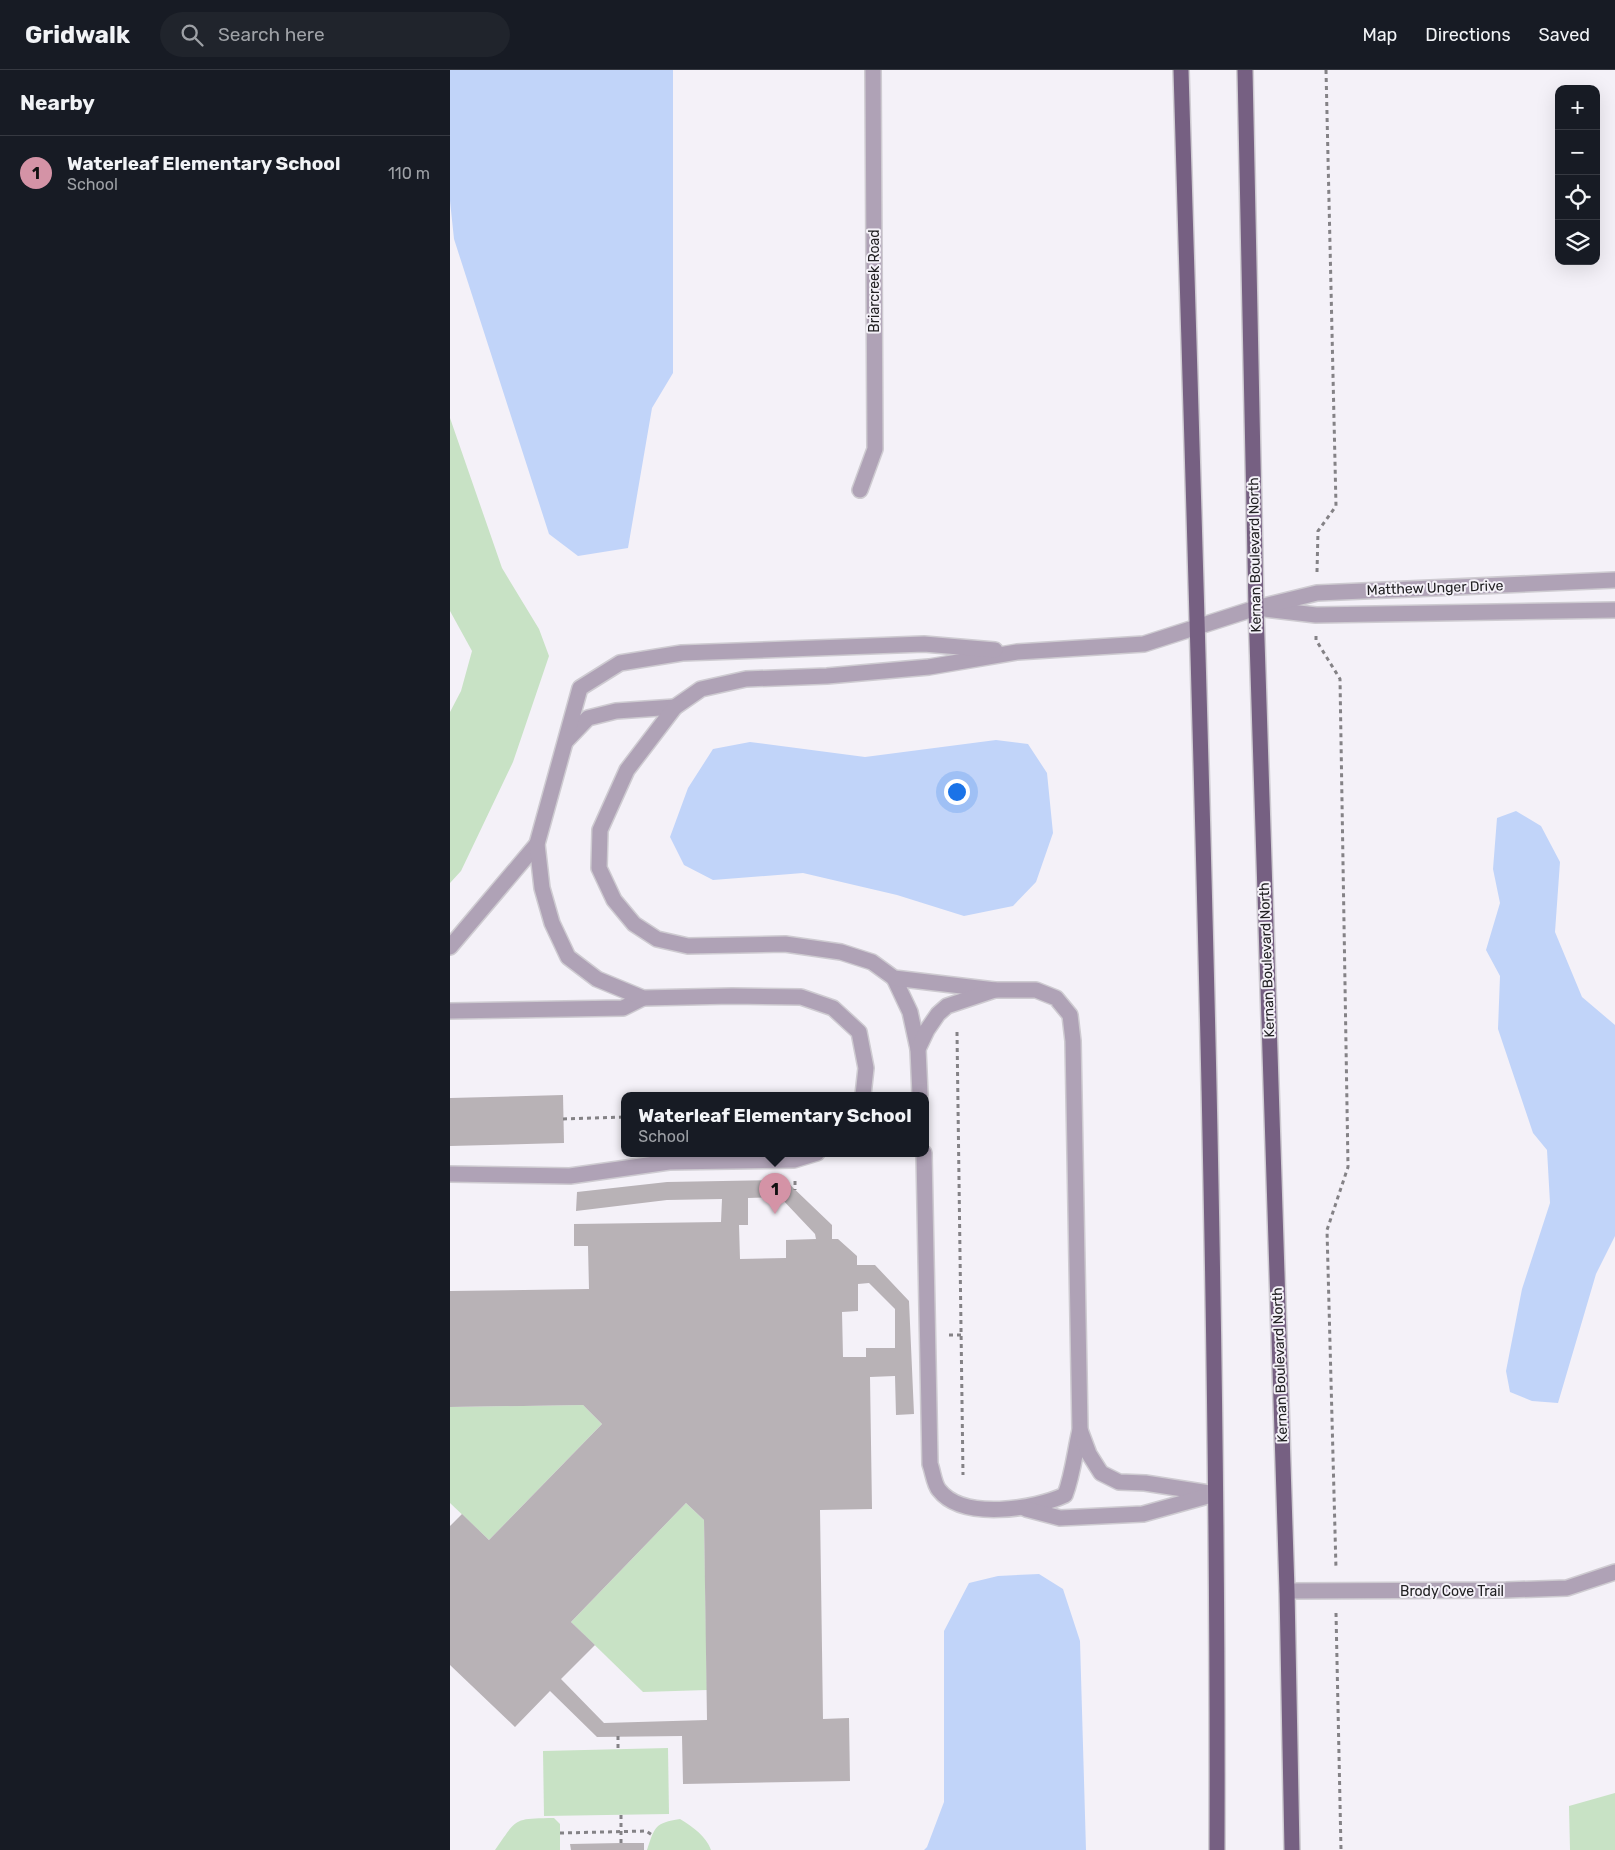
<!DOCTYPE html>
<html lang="en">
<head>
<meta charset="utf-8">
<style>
  :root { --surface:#171b24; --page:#20242c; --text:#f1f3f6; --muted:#9ea1a6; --line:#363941; --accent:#d493a6 }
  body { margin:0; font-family:Rubik,sans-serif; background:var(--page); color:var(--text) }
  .controls { position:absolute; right:15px; top:15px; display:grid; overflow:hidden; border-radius:10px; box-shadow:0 5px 20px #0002 }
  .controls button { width:45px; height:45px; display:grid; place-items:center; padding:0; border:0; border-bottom:1px solid var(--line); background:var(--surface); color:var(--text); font:25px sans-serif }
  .you { position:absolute; left:506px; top:721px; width:18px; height:18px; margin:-12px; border:4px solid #fff; border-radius:50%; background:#1a73e8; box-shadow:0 0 0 8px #1a73e833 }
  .badge { display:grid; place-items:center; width:32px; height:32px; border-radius:50%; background:var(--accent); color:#111; font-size:16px; font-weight:700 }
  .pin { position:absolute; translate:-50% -41px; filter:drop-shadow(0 1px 2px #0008) }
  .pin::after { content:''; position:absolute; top:26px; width:18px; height:15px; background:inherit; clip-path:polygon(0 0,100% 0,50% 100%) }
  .popup { position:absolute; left:171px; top:1022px; width:308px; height:65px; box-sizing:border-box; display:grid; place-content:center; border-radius:10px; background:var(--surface); filter:drop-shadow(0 1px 4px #0005); font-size:16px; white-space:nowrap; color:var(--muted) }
  .popup b { font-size:19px; color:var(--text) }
  .popup::after { content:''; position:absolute; left:50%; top:100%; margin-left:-10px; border:10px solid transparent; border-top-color:var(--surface) }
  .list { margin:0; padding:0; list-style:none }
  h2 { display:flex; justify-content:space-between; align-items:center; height:65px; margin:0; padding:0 20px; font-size:21px }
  h2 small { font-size:16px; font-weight:400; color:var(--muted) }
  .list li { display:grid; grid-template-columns:32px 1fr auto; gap:15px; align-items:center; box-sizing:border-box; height:75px; padding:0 20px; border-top:1px solid var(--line) }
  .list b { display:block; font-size:19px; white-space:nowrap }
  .list p { margin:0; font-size:16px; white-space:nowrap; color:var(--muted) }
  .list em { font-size:16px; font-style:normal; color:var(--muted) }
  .icon { flex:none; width:28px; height:28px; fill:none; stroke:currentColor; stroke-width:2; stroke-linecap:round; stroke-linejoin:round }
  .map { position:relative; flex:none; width:1165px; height:1780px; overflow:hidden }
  header { display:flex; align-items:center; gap:30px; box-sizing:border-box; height:70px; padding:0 25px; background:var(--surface); border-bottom:1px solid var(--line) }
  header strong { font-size:24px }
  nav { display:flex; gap:28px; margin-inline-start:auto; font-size:18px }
  .search { width:350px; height:45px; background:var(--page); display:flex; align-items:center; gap:12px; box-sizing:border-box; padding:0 18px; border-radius:28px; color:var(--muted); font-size:19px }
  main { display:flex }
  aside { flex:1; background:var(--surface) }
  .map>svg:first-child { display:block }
  .green { fill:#c8e2c5 }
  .water { fill:#c1d4f9 }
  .building { fill:#b8b2b6; fill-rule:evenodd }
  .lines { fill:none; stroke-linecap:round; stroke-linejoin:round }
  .minor-casing { stroke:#cecbd1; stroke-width:18 }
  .major-casing { stroke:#cecbd1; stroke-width:18 }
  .path { stroke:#848286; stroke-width:3; stroke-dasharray:4 4; stroke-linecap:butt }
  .minor { stroke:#afa2b6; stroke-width:15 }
  .major { stroke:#766082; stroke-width:15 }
  .labels { text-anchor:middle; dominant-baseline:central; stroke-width:4; stroke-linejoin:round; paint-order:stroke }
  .street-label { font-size:14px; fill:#212022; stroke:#f4f1f8 }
</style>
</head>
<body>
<header>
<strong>Gridwalk</strong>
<div class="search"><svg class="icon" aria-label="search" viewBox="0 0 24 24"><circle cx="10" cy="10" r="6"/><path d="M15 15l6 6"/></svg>Search here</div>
<nav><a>Map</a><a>Directions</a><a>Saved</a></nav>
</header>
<main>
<aside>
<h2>Nearby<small></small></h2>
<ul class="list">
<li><span class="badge">1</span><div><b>Waterleaf Elementary School</b><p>School</p></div><em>110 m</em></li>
</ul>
</aside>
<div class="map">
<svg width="1165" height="1780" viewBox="0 0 1165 1780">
  <rect width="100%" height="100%" fill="#f4f1f8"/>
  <g class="green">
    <path d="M0 348 52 498 89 559 99 586 63 692 11 801 0 813V642L11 621 22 581 0 541Z"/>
    <path d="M133 1335 152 1354 39 1470 0 1433V1337Z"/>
    <path d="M236 1433 254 1450 257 1620 193 1622 121 1552Z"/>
    <path d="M218 1678 219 1744 94 1746 93 1681Z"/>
    <path d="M1165 1723V1780H1120L1119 1736Z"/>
    <path d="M104 1748 110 1754V1780H45C68 1747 63 1749 104 1748Z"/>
    <path d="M230 1749C243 1757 256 1766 261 1780H197C205 1756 205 1753 230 1749Z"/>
  </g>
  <g class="water">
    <path d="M0 0H223V303L202 338 178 478 128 486 99 464 4 169 0 131Z"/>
    <path d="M546 670 578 674 597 703 603 763 586 812 563 836 514 846 447 825 353 803 263 810 234 795 220 767 238 718 263 679 300 672 415 687Z"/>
    <path d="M1066 741 1091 756 1110 792 1105 862 1132 927 1165 955V1166L1146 1204 1108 1333 1082 1331 1060 1322 1056 1301 1072 1219 1100 1133 1097 1080 1083 1063 1048 959 1050 906 1036 880 1050 833 1043 799 1047 748Z"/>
    <path d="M589 1504 613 1519 630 1571 636 1780H474L477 1777 494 1732V1561L519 1513 548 1506Z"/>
  </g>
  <g class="building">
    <path d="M113 1025 114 1073 0 1076V1028Z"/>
    <path d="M335 1110 382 1155V1169H388L407 1186V1195H425L459 1231 464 1344 446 1345 445 1306 420 1307 422 1439 370 1440 373 1649 399 1648 400 1711 233 1714 232 1666 147 1667 100 1621 65 1657 0 1595V1456L12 1444 39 1470 152 1354 133 1335 0 1337V1221L139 1219 138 1176H124V1154L271 1152 272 1129 217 1130 126 1141 127 1122 217 1112ZM330 1127 365 1164 366 1169 336 1170V1188L290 1189 289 1155H298V1128ZM419 1213 445 1239V1278H416V1287H393L392 1242 408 1241V1214ZM236 1433 254 1450 257 1650 154 1653 111 1609 145 1575 121 1552Z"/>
    <path d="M171 1773H194V1780H121L120 1774Z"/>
  </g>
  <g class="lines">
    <g class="minor-casing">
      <g id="minor">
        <path d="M410 420 425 379 423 0"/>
        <path d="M815 539 866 545 1165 540"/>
        <path d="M116 671 138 648 166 641 225 637"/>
        <path d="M0 877 87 774"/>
        <path d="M444 908 460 942 468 979"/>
        <path d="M545 920 444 908 422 892 391 882 335 874 238 876 207 869 184 854 164 830 149 798 150 760 177 700 225 637 251 619 296 609 377 606 479 597 567 582 694 574 806 538 867 523 1165 510"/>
        <path d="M0 941 173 938 193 928"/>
        <path d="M413 1025 416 998 409 962 383 938 351 927 282 926 193 928 147 909 118 887 102 853 92 818 87 774 130 618 170 593 232 583 474 574 545 580"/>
        <path d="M470 1025 468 979 477 960 488 944 497 936 545 920H586L606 928 620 945 623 971 630 1360C625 1381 623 1404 615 1425 585 1439 513 1451 489 1420 484 1414 483 1402 480 1394L474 1083"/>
        <path d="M0 1104 120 1106 219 1092 344 1090 367 1083"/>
        <path d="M630 1360 639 1384 651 1403 669 1412 695 1413 759 1423"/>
        <path d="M576 1439 610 1448 693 1444 765 1424"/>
        <path d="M837 1521 1056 1520 1117 1518 1165 1502"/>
      </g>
    </g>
    <g class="major-casing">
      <g id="major">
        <path d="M731 0C748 593 769 1187 767 1780"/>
        <path d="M795 0 806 538 837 1521 842 1780"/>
      </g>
    </g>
    <g class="path">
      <path d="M867 502 868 461 886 436 876 0"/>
      <path d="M866 566V570L890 609 898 1097 877 1160 886 1499"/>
      <path d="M507 962 513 1405"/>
      <path d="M113 1049 175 1047"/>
      <path d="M345 1111V1120"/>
      <path d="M499 1265H512"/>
      <path d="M886 1543 891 1780"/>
      <path d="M168 1666V1679"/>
      <path d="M171 1745V1773"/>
      <path d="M110 1763 196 1761 202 1765"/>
    </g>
    <use href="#minor" class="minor"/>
    <use href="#major" class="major"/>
  </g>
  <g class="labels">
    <g class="street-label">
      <text transform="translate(424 211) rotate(-90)">Briarcreek Road</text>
      <text transform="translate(805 485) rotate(-91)">Kernan Boulevard North</text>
      <text transform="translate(985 518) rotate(-2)">Matthew Unger Drive</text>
      <text transform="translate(817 890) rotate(-92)">Kernan Boulevard North</text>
      <text transform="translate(830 1295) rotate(-92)">Kernan Boulevard North</text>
      <text x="1002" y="1521">Brody Cove Trail</text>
    </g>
  </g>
</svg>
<div class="controls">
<button>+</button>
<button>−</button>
<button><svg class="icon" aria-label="locate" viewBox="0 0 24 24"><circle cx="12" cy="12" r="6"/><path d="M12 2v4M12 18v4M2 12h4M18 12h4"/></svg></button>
<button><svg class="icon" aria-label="layers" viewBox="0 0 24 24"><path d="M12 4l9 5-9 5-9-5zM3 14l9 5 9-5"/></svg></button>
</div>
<div class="you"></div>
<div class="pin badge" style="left:325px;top:1144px">1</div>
<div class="popup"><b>Waterleaf Elementary School</b>School</div>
</div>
</main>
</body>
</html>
